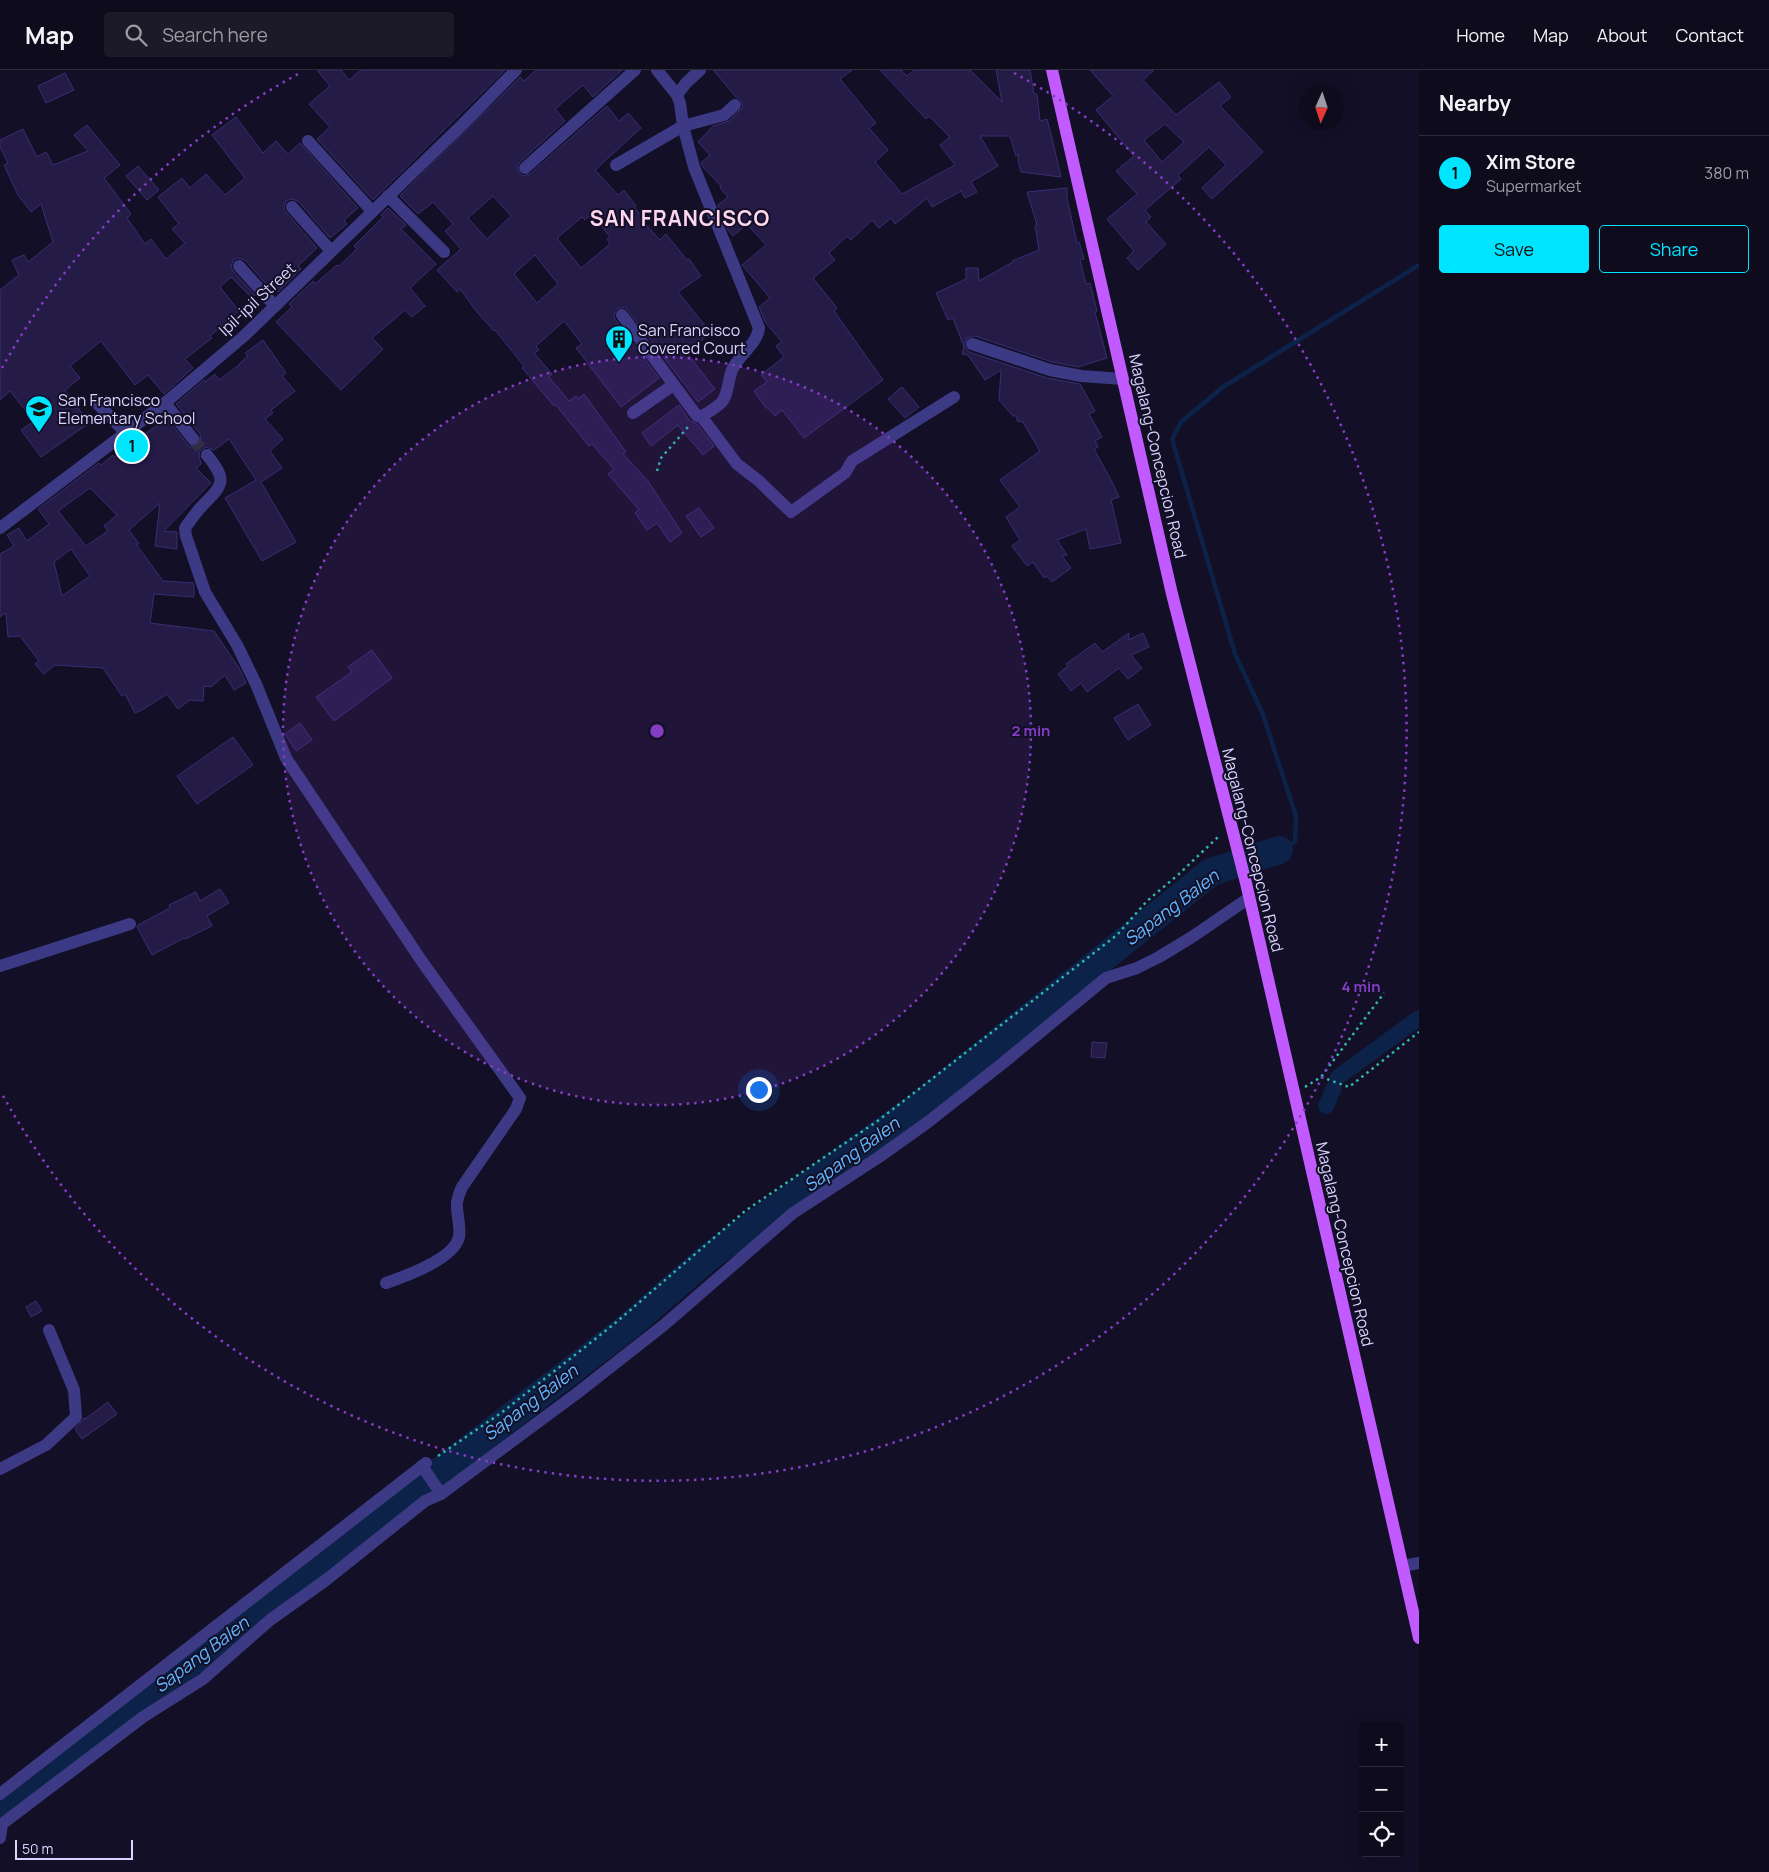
<!DOCTYPE html>
<html lang="en">
<head>
<meta charset="utf-8">
<style>
  :root { --surface:#0e0b1c; --page:#1c1929; --text:#f1f3f6; --muted:#9b9ba3; --line:#2e2b3b; --accent:#00e5ff }
  body { margin:0; font-family:Manrope,sans-serif; background:var(--page); color:var(--text) }
  .controls { position:absolute; right:15px; bottom:15px; display:grid; overflow:hidden; border-radius:5px; box-shadow:0 5px 20px #0002 }
  .controls button { width:45px; height:45px; display:grid; place-items:center; padding:0; border:0; border-bottom:1px solid var(--line); background:var(--surface); color:var(--text); font:25px sans-serif }
  .compass { position:absolute; left:1299px; top:15px; width:45px; height:45px; border-radius:50%; background:var(--surface); box-shadow:0 5px 20px #0002; rotate:183deg }
  .scale { position:absolute; left:15px; bottom:12px; width:118px; box-sizing:border-box; padding-left:5px; border:2px solid #d9d4ff; border-top:0; font-size:14px; line-height:18px; white-space:nowrap; color:#d9d4ff; -webkit-text-stroke:4px #130f26; paint-order:stroke }
  .you { position:absolute; left:758px; top:1019px; width:18px; height:18px; margin:-12px; border:4px solid #fff; border-radius:50%; background:#1a73e8; box-shadow:0 0 0 8px #1a73e833 }
  .badge { display:grid; place-items:center; width:32px; height:32px; border-radius:50%; background:var(--accent); color:#111; font-size:16px; font-weight:700 }
  .pin { position:absolute; translate:-50% -50%; border:2px solid #fff; box-shadow:0 1px 5px #0006 }
  .list { margin:0; padding:0; list-style:none }
  h2 { display:flex; justify-content:space-between; align-items:center; height:65px; margin:0; padding:0 20px; font-size:21px }
  h2 small { font-size:16px; font-weight:400; color:var(--muted) }
  .list li { display:grid; grid-template-columns:32px 1fr auto; gap:15px; align-items:center; box-sizing:border-box; height:75px; padding:0 20px; border-top:1px solid var(--line) }
  .list b { display:block; font-size:19px; white-space:nowrap }
  .list p { margin:0; font-size:16px; white-space:nowrap; color:var(--muted) }
  .list em { font-size:16px; font-style:normal; color:var(--muted) }
  .actions { display:flex; gap:10px; padding:15px 20px }
  .actions a { flex:1; padding:11px 0; border:1px solid var(--accent); border-radius:5px; text-align:center; font-size:18px; color:var(--accent) }
  .actions .main { background:var(--accent); color:#111 }
  .icon { flex:none; width:28px; height:28px; fill:none; stroke:currentColor; stroke-width:2; stroke-linecap:round; stroke-linejoin:round }
  .map { position:relative; flex:none; width:1419px; height:1802px; overflow:hidden }
  header { display:flex; align-items:center; gap:30px; box-sizing:border-box; height:70px; padding:0 25px; background:var(--surface); border-bottom:1px solid var(--line) }
  header strong { font-size:24px }
  nav { display:flex; gap:28px; margin-inline-start:auto; font-size:18px }
  .search { width:350px; height:45px; background:var(--page); display:flex; align-items:center; gap:12px; box-sizing:border-box; padding:0 18px; border-radius:5px; color:var(--muted); font-size:19px }
  main { display:flex }
  aside { flex:1; background:var(--surface) }
  .map>svg:first-child { display:block }
  .lines { fill:none; stroke-linecap:round; stroke-linejoin:round }
  .stream { stroke:#0c2248; stroke-width:4.5 }
  .canal { stroke:#0c2248; stroke-width:16 }
  .river { stroke:#0c2248; stroke-width:28 }
  .building { fill:#241b47; stroke:#3b2d73; fill-rule:evenodd }
  .minor-tunnel { stroke:#312d47; stroke-width:12; stroke-dasharray:12 6; stroke-linecap:butt }
  .path { stroke:#2fb8b0; stroke-width:2.5; stroke-dasharray:2.5 4; stroke-linecap:butt }
  .minor { stroke:#3d3a85; stroke-width:12 }
  .major { stroke:#c25bff; stroke-width:12 }
  .ring { fill:none; stroke:#843dc5; stroke-width:2.5; stroke-dasharray:2.5 5 }
  .labels { text-anchor:middle; dominant-baseline:central; stroke-width:4; stroke-linejoin:round; paint-order:stroke }
  .street-label { font-size:16px; fill:#d9d4ff; stroke:#130f26 }
  .poi-label { font-size:16px; fill:#d9d4ff; stroke:#130f26; text-anchor:start }
  .water-label { font-size:18px; font-style:italic; fill:#62b6ff; stroke:#130f26 }
  .district-label { font-size:21px; font-weight:bold; letter-spacing:1px; fill:#ffd6f0; stroke:#130f26 }
  .centre { fill:#843dc5; stroke:#130f26; stroke-width:2.5 }
  .ring-label { font-size:15px; text-anchor:middle; font-weight:bold; fill:#843dc5; stroke:#130f26; stroke-width:4; stroke-linejoin:round; paint-order:stroke }
</style>
</head>
<body>
<header>
<strong>Map</strong>
<div class="search"><svg class="icon" aria-label="search" viewBox="0 0 24 24"><circle cx="10" cy="10" r="6"/><path d="M15 15l6 6"/></svg>Search here</div>
<nav><a>Home</a><a>Map</a><a>About</a><a>Contact</a></nav>
</header>
<main>
<div class="map">
<svg width="1419" height="1802" viewBox="0 0 1419 1802">
  <rect width="100%" height="100%" fill="#130f26"/>
  <g class="lines">
    <path class="stream" d="M1279 780 1295 772 1296 746 1262 642 1235 584 1172 369 1181 352 1223 317 1419 195"/>
    <g class="canal">
      <path d="M1338 1007 1419 948"/>
      <path d="M1326 1036 1334 1018"/>
    </g>
    <g class="river">
      <path d="M432 1407 628 1257 710 1186 922 1033 1211 802 1279 780"/>
      <path d="M0 1738 427 1412"/>
    </g>
  </g>
  <g class="building">
    <path d="M317 0H341L349 10 361 0H505L373 130 317 69 330 57 309 34 330 16Z"/>
    <path d="M536 0H622L593 27 583 15 555 39 565 51 520 92 517 96 519 103 523 106 530 104 607 36 619 51 628 43 641 58 595 100 618 125 624 120 636 136 635 138 642 147 640 148 660 170 666 164 687 190 689 189 701 206 678 222 711 263 686 282 715 319 698 332 625 237 617 239 614 245 615 249 659 308 621 337 576 278 582 274 564 251 536 276 539 280 534 283 552 304 549 307 569 331 576 326 578 329 584 324 626 382 623 384 648 411 682 463 670 472 657 453 647 460 635 443 639 440 608 404 614 399 592 374 589 376 555 334 554 336 522 298 524 296 495 260 494 261 477 242 460 219 457 222 437 200 461 179 445 161 453 154 433 132 418 144 400 126 520 7 524 11ZM493 126 511 146 487 169 468 148ZM592 144 610 167 607 169 610 174 581 198 557 168 582 147 585 150ZM535 185 558 214 537 233 514 204Z"/>
    <path d="M713 0H852L840 9 876 53 869 58 888 80 875 92 902 124 955 95 940 75 950 67 929 46 926 49 880 0H901L907 6 914 0H970L1002 32 996 0H1030L1034 24H1037L1040 51 1047 49 1052 68 1061 107 1021 102 1018 91 1019 84 1016 86 1010 66H980L998 96 971 112 977 122 965 128 961 121 932 137 927 128 895 154 891 148 879 158 872 150 851 170 847 166 829 183 835 190 813 208 837 238 834 241 883 310 804 368 782 340 775 346 768 338H766L754 321 767 312 761 305 784 287 776 276 782 272 765 252 759 237 770 228 742 195 766 175 747 154 733 166 728 160 724 150 726 148 721 143 718 135 728 127 720 118 721 116 703 97 701 93 710 85 698 72 713 56 729 51 743 37 741 30 736 27Z"/>
    <path d="M1090 0H1154L1143 10 1176 45 1219 12 1231 27 1220 36 1263 82 1212 129 1202 118 1226 95 1209 77 1178 105 1181 109 1145 140 1151 147 1146 152 1166 174 1138 200 1127 188 1134 181 1107 149 1137 124 1116 101 1134 86 1096 40 1113 26ZM1165 54 1184 72 1162 92 1144 70Z"/>
    <path d="M65 3 74 20 46 33 38 16Z"/>
    <path d="M236 47 263 83 276 71 288 84 300 73 358 138 344 150 347 154 330 168 298 131 291 129 286 131 284 138 286 142 317 178 298 196 301 199 278 222 275 219 272 221 245 190 238 188 233 190 231 197 233 201 255 225 252 228 231 207 220 217 239 241 210 266 212 268 185 289 193 298 164 324 148 305 135 315 101 271 70 296 80 308 65 320 89 353 41 387 21 360 34 351 10 321 0 330V220L19 205 12 190 24 185 28 192 53 172 41 134 31 142 18 125 4 95 8 93 0 77V70L23 59 37 87 46 82 53 95 88 81 74 65 87 55 120 95 104 108 131 144 127 148 145 174 151 169 166 189 185 173 172 159 179 154 158 127 182 108 190 118 206 104 225 125 245 108 212 65Z"/>
    <path d="M138 96 159 120 147 130 126 106Z"/>
    <path d="M1067 118V128L1077 173 1079 172 1084 189 1080 190 1086 214 1090 213 1097 241 1095 242 1099 257 1107 288 1078 297 1052 292 975 266 967 268 964 275 969 282 1047 308 1080 314 1095 341 1089 344 1102 367 1095 371 1098 377 1094 379 1112 412 1119 427 1111 430 1121 473 1090 479 1086 459 1057 470 1067 485 1062 486 1071 498 1052 512 1047 506 1044 508 1033 492 1027 496 1012 476 1020 470 1006 447 1020 437 1000 410 1040 381 1023 352 1017 351V346H1013L999 330 1001 300 985 310 968 285 962 284 964 277 953 248 948 250 936 223 966 209V198H978L979 211 1013 192 1012 191 1039 180 1035 156 1037 155 1027 122Z"/>
    <path d="M388 138 406 155 401 159 436 194 410 218 425 236 412 247 405 240 372 268 383 279 341 320 276 252 292 237 289 234 313 211 315 214 337 195 339 196 357 179 354 176 383 147 381 145Z"/>
    <path d="M263 270 286 303 282 306 295 321 271 340 273 343 265 349 283 369 270 381 282 398 261 412 296 472 262 491 225 428 256 410 229 369 214 380 206 377 200 381 199 386 201 394 196 398 211 413 164 461 177 462V479L155 476 160 433 129 460 139 474H136L163 511 193 513 194 516V527L154 524 150 553 214 561 239 598 246 613 234 620 225 605 211 617 204 616 203 631 190 630 178 639 167 624 142 640 135 643 125 624 122 626 103 598 55 595 44 604 35 594 39 591 20 566 8 567 6 543 0 547V484L14 476 7 465 19 458 26 470H28L49 454 38 439 99 393 101 395 113 385 114 387 133 371 134 372 167 348 187 374 190 377 198 376 201 372 200 364 176 334 204 310 205 312 215 304 219 310 239 295V294L248 286 245 283ZM90 418 117 445 104 456 108 461 86 476 58 441ZM71 479 90 506 62 526 54 492Z"/>
    <path d="M902 317 919 337 905 348 888 329Z"/>
    <path d="M679 335 690 351 697 354 714 376 703 385 678 355 651 376 642 363Z"/>
    <path d="M699 438 714 458 701 467 686 446Z"/>
    <path d="M1129 563 1128 570 1143 563 1149 577 1131 585 1142 598 1128 609 1119 598 1087 622 1081 613 1071 621 1058 604 1068 596 1066 594 1095 573 1102 582Z"/>
    <path d="M372 580 392 608 334 651 316 627 352 602 348 597Z"/>
    <path d="M1138 634 1151 655 1128 670 1114 648Z"/>
    <path d="M300 653 312 670 296 681 285 664Z"/>
    <path d="M233 667 253 695 197 734 177 706Z"/>
    <path d="M220 819 229 833 207 846 212 856 185 869 184 868 152 885 137 857 138 855 170 838 169 835 196 822 200 831Z"/>
    <path d="M1092 972 1107 973 1105 988 1091 987Z"/>
    <path d="M36 1231 42 1241 31 1247 26 1237Z"/>
    <path d="M108 1332 117 1344 82 1369 75 1359 84 1348 85 1349Z"/>
  </g>
  <g class="lines">
    <path class="minor-tunnel" d="M193 369 207 385"/>
    <g class="path">
      <path d="M657 401 661 388 688 357"/>
      <path d="M1321 1007 1349 1017 1419 962"/>
      <path d="M1305 1017 1321 1007 1384 923"/>
      <path d="M438 1386 501 1343 613 1255 745 1141 879 1050 1117 865 1147 831 1179 804 1219 766"/>
    </g>
    <g class="minor">
      <path d="M677 25 686 13 700 0"/>
      <path d="M308 71 372 141"/>
      <path d="M616 95 683 56 724 45 735 35"/>
      <path d="M525 98 635 0"/>
      <path d="M388 126 444 182"/>
      <path d="M292 137 331 181"/>
      <path d="M239 196 275 236"/>
      <path d="M622 245 697 346C704 347 715 338 721 333 728 326 728 310 732 300 739 284 757 275 759 258L694 97 683 56 680 33 677 25 657 0"/>
      <path d="M972 274 1050 300 1081 306 1123 309"/>
      <path d="M95 331 125 362"/>
      <path d="M165 333 193 369"/>
      <path d="M633 343 673 315"/>
      <path d="M701 346 737 394 759 411 791 442 845 403 852 391 954 327"/>
      <path d="M207 385C227 410 224 414 203 435 196 442 191 450 185 458L186 466 205 522 237 575 256 614 286 688 423 893 520 1028 516 1039 462 1117C460 1121 458 1127 457 1132 456 1143 461 1155 459 1167 454 1189 406 1206 386 1213"/>
      <path d="M0 458 165 333 244 266 462 55 516 0"/>
      <path d="M0 896 130 854"/>
      <path d="M422 1396 441 1424"/>
      <path d="M0 1399 46 1375 76 1347 74 1320 49 1260"/>
      <path d="M1403 1496 1419 1493"/>
      <path d="M0 1724 426 1393"/>
      <path d="M0 1768 2 1754 143 1647 203 1609 270 1550 326 1510 425 1431 441 1424 576 1324 664 1255 793 1143 879 1087 928 1052 1003 993 1106 908 1137 898 1159 887 1192 867 1249 828"/>
    </g>
    <path class="major" d="M1052 0 1172 524 1246 813 1419 1568"/>
  </g>
  <circle cx="657" cy="661" r="374" fill="#843dc5" fill-opacity=".12"/>
  <g class="ring">
    <circle cx="657" cy="661" r="374"/>
    <path d="M2 298A749 749 0 0 1 300 3M1014 3A749 749 0 1 1 2 1024"/>
  </g>
  <defs>
    <g id="building-pin" transform="scale(1.4375)"><path d="M0 17L-7.5 6A9.5 9.5 0 1 1 7.5 6Z" fill="#00e5ff" stroke="#130f26"/><path d="M-4-6H4V6H1V3H-1V6H-4ZM-2.5-4.3h1.7v1.8h-1.7ZM.8-4.3h1.7v1.8H.8ZM-2.5-1h1.7V.8h-1.7ZM.8-1h1.7V.8H.8Z" fill="#111"/></g>
    <g id="school-pin" transform="scale(1.4375)"><path d="M0 17L-7.5 6A9.5 9.5 0 1 1 7.5 6Z" fill="#00e5ff" stroke="#130f26"/><path d="M0-5L7-2L0 1L-7-2ZM-4 1L0 2.5L4 1V4Q0 6-4 4Z" fill="#111"/></g>
  </defs>
  <g fill-rule="evenodd">
    <use href="#building-pin" x="619" y="269"/>
    <use href="#school-pin" x="39" y="339"/>
  </g>
  <g class="labels">
    <g class="street-label">
      <text transform="translate(257 229) rotate(-43)">Ipil-ipil Street</text>
      <text transform="translate(1158 386) rotate(77)">Magalang-Concepcion Road</text>
      <text transform="translate(1253 780) rotate(76)">Magalang-Concepcion Road</text>
      <text transform="translate(1345 1174) rotate(77)">Magalang-Concepcion Road</text>
    </g>
    <g class="poi-label">
      <text x="638" y="260">San Francisco<tspan x="638" dy="18">Covered Court</tspan></text>
      <text x="58" y="330">San Francisco<tspan x="58" dy="18">Elementary School</tspan></text>
    </g>
    <g class="water-label">
      <text transform="translate(1171 837) rotate(-37)">Sapang Balen</text>
      <text transform="translate(851 1084) rotate(-36)">Sapang Balen</text>
      <text transform="translate(530 1332) rotate(-37)">Sapang Balen</text>
      <text transform="translate(201 1584) rotate(-37)">Sapang Balen</text>
    </g>
    <g class="district-label">
      <text x="680" y="148">SAN FRANCISCO</text>
    </g>
  </g>
  <circle cx="657" cy="661" r="8" class="centre"/>
  <g class="ring-label">
    <text x="1031" y="666">2 min</text>
    <text x="1361" y="922">4 min</text>
  </g>
</svg>
<div class="controls">
<button>+</button>
<button>−</button>
<button><svg class="icon" aria-label="locate" viewBox="0 0 24 24"><circle cx="12" cy="12" r="6"/><path d="M12 2v4M12 18v4M2 12h4M18 12h4"/></svg></button>
</div>
<svg class="compass" viewBox="-18 -18 36 36"><path d="M0-13l5 13h-10z" fill="#e53935"/><path d="M0 13l5-13h-10z" fill="#9b9ba3"/></svg>
<div class="scale">50 m</div>
<div class="you"></div>
<div class="pin badge" style="left:132px;top:376px">1</div>
</div>
<aside>
<h2>Nearby<small></small></h2>
<ul class="list">
<li><span class="badge">1</span><div><b>Xim Store</b><p>Supermarket</p></div><em>380 m</em></li>
</ul>
<div class="actions"><a class="main">Save</a><a>Share</a></div>
</aside>
</main>
</body>
</html>
